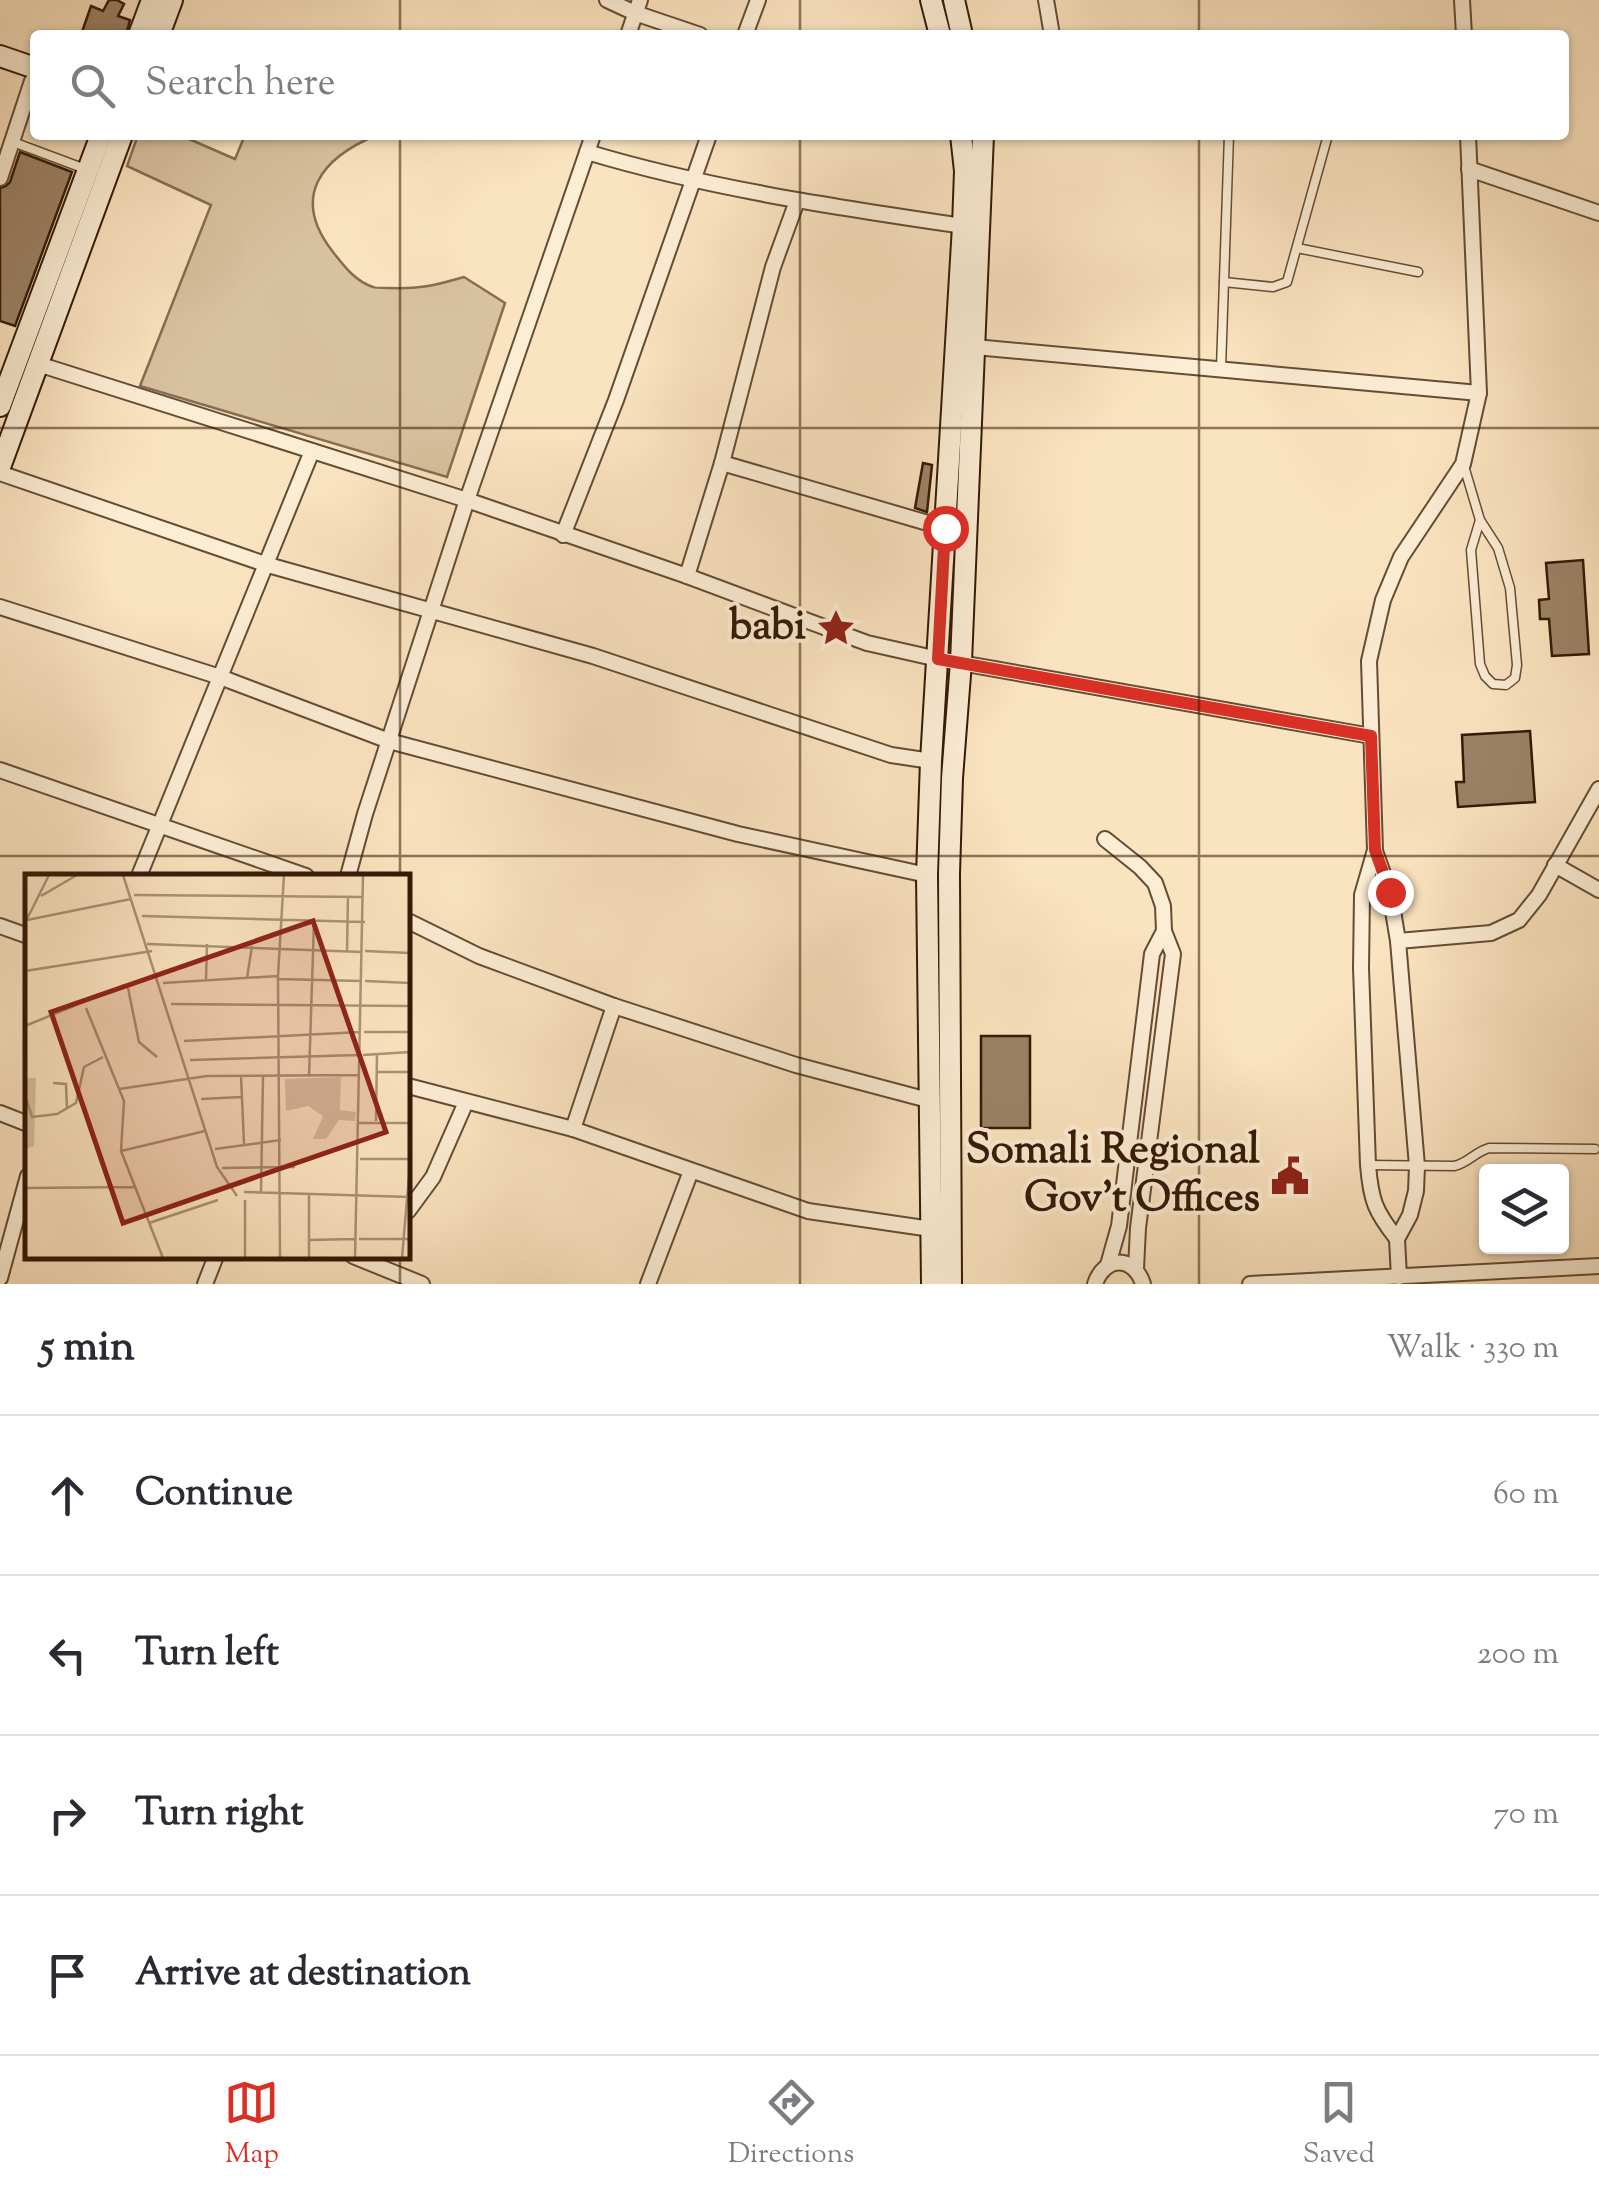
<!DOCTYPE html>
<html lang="en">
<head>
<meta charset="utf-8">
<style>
  :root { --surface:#fff; --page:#f7f7f7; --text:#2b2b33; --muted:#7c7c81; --line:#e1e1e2; --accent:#d93025 }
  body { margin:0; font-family:"Sorts Mill Goudy",serif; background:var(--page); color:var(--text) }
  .controls { position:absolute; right:30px; bottom:30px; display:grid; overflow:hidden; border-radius:10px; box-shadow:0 2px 8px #0004 }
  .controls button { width:90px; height:90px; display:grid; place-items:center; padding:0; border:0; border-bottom:2px solid var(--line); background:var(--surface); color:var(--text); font:50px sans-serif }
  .stop { position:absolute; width:30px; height:30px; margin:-22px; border:8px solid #d93025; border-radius:50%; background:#fff }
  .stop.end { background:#d93025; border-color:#fff; box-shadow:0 2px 10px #0008 }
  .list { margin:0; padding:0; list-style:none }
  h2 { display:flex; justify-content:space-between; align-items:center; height:130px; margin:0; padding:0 40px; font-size:42px }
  h2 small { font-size:32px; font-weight:400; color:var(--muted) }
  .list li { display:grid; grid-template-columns:65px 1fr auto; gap:30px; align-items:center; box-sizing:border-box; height:160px; padding:0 40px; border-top:2px solid var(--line) }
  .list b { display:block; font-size:38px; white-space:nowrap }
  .list em { font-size:32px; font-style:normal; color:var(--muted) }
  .icon { flex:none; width:55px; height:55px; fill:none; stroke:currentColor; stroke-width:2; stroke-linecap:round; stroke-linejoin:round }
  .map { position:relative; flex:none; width:1599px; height:1284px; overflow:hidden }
  .search { position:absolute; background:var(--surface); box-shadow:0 2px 8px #0004; left:30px; right:30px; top:30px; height:110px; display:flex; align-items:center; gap:25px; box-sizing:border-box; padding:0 35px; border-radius:10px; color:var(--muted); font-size:38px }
  .sheet { height:770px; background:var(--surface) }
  nav { display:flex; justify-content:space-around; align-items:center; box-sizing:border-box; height:140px; border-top:2px solid var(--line); background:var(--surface); font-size:28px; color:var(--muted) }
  nav a { display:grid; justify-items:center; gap:5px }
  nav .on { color:var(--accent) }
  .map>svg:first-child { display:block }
  .green { fill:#d8c19f; stroke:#866d52; stroke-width:2.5 }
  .building { fill:#9b8266; stroke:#341905; stroke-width:2.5 }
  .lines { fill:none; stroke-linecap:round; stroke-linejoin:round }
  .lane-casing { stroke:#664c34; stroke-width:11 }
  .street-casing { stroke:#664c34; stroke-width:18 }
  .secondary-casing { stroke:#341905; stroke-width:24 }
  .lane { stroke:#fcedd5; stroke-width:8 }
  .street { stroke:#fcedd5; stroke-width:14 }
  .secondary { stroke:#fcedd5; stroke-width:20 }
  .route { stroke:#d93025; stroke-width:12 }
  .grid { fill:none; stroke:#341905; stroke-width:2.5; stroke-opacity:0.55 }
  .labels { text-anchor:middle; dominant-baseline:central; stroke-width:8; stroke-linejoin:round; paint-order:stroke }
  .poi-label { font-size:42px; font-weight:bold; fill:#341905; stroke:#fcedd5; text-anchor:end }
  .inset-road { fill:none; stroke:#ab9275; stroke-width:2.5 }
  .view { fill:#8f2418; fill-opacity:0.15; stroke:#8f2418; stroke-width:5 }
  .inset-edge { fill:none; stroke:#341905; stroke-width:5 }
</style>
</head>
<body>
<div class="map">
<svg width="1599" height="1284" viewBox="0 0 1599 1284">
  <rect width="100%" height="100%" fill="#fae3bf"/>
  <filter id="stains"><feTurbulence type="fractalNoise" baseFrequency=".002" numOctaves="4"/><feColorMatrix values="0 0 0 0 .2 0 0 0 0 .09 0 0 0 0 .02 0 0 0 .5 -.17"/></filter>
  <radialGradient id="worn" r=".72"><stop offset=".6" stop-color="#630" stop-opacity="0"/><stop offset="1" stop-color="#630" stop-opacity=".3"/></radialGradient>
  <path class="green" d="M138 135H180L235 159 245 135H377C321 158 290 197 333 252 344 266 355 281 373 287 375 288 386 288 388 288 420 289 433 286 464 277L505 303 447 477 140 386 211 205 127 166Z"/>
  <g class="building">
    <path d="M109 0H117L124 4 118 16 130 20 126 35H90L82 32 91 6 103 11Z"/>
    <path d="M20 152 72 172 15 326 0 321V188L6 186 10 182Z"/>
    <path d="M923 463 932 465 927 512 915 508Z"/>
    <path d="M1583 560 1589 654 1552 656 1549 619H1540L1539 600 1549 599 1546 563Z"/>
    <path d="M1530 731 1535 802 1458 807 1456 782H1464L1462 735Z"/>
    <rect x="981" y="1036" width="49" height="92"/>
  </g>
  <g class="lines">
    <g class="lane-casing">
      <g id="lane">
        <path d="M13 142 88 170"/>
        <path d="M1297 248 1418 272"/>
        <path d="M1224 282 1273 287 1287 282 1328 135"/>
        <path d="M1221 368 1229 135"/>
        <path d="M1464 466 1480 520 1498 548 1510 588 1517 665 1515 678 1506 685 1493 684 1485 676 1480 664 1471 550 1480 520"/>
        <path d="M1368 1165 1454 1166C1468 1163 1475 1152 1489 1148L1595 1149"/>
      </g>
    </g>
    <g class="street-casing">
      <g id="street">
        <path d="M607 0 635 13 700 35"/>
        <path d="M1046 0 1052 35"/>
        <path d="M1462 0 1464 35"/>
        <path d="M628 35 640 0"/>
        <path d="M745 35 758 0"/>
        <path d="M587 152C710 189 836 207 963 226"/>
        <path d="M1469 169 1599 213"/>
        <path d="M0 178 32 81"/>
        <path d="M975 347 1479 393"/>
        <path d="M38 364 467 500 687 576 867 643 938 659 1371 736"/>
        <path d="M722 463 945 528"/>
        <path d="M0 473 268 565 593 656 891 755 931 761"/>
        <path d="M563 535 616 400 709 135"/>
        <path d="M687 576 722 463 773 267 797 201"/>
        <path d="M0 607 220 677 389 741 738 834 927 875"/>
        <path d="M0 770 306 876"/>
        <path d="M1105 839 1140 867 1155 883 1163 906 1164 931 1173 954 1138 1228 1136 1269"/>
        <path d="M1375 851 1390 893 1398 941 1417 1166 1416 1191 1410 1215 1397 1239 1399 1277"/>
        <path d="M1555 865 1599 890"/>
        <path d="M139 876 312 451"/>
        <path d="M348 876 365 814 467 500 593 135"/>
        <path d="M408 921 479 956 614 1006 796 1065 928 1100"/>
        <path d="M0 926 28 936"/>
        <path d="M1398 941 1491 933 1519 920 1539 895 1599 789"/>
        <path d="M408 1086 573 1129 808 1211 931 1229"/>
        <path d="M0 1113 28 1124"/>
        <path d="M573 1129 614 1006"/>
        <path d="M408 1211 433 1177 466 1102"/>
        <path d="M1397 1239C1375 1211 1371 1201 1368 1165L1361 968 1362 895 1375 850 1369 661 1383 600 1401 557 1463 464 1479 393 1468 135"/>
        <path d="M353 1256 422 1284"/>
        <path d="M1108 1265 1119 1226 1152 954 1164 931"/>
        <path d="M0 1278 28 1176"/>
        <path d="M205 1284 216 1256"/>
        <path d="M648 1284 691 1171"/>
        <path d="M1095 1284C1104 1256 1134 1255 1143 1284"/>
        <path d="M1250 1284 1599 1266"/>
      </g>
    </g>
    <g class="secondary-casing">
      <g id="secondary">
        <path d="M931 0 940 35"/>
        <path d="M954 0 962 35"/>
        <path d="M139 35 152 0"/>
        <path d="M159 35 172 0"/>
        <path d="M0 56 35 68"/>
        <path d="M0 406 101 135"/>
        <path d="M0 467 122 135"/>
        <path d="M932 1284 927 875 931 761 963 226 965 171 961 135"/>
        <path d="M951 1284 949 873 952 778 961 662 983 135"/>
      </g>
    </g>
    <use href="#lane" class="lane"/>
    <use href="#street" class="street"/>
    <use href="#secondary" class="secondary"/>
  </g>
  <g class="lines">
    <path class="route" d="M945 528 938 659 1371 736 1375 850 1390 892"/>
  </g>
  <path class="grid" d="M400 0V35M800 0V35M1199 0V35M400 135V876M800 135V1284M1199 135V1284M0 428H1599M0 856H1599M400 1256V1284"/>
  <defs>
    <g id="sight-bare" transform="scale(3)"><path d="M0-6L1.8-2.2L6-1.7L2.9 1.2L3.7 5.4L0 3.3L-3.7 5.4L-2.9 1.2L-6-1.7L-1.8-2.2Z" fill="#8f2418" stroke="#fcedd5" stroke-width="2.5" paint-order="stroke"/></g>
    <g id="civic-bare" transform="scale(3)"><path d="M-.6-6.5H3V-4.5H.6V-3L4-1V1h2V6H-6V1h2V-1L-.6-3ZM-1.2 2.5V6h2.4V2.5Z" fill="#8f2418" stroke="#fcedd5" stroke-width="2.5" paint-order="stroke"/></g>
  </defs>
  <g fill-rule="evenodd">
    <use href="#sight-bare" x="836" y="628"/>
    <use href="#civic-bare" x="1290" y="1176"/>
  </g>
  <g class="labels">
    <g class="poi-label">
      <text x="806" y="628">babi</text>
      <text x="1260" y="1152">Somali Regional<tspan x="1260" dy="48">Gov't Offices</tspan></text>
    </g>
  </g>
  <g transform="translate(25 874)">
    <rect width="385" height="385" fill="#fae3bf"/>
    <path d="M316 203 315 236 331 238 330 247 314 246 301 265H288L298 242 283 232 261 237 260 205ZM0 204H11L9 272 1 275 0 287Z" fill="#d8c19f"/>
    <path class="inset-road" d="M98 1 192 293 212 322M109 21 337 23M16 22 52 1M117 42 340 48M2 46 106 25M0 49 24 1M122 70 337 78M322 77 323 22M340 77 385 79M0 97 127 77M222 104 227 72M181 105 182 70M253 105 336 107M340 107 385 109M138 109 253 102M103 114 114 168 132 183M146 130 385 132M61 134 99 227 96 277 138 384M61 134 86 195M0 152 100 111M339 158H385M159 167 335 158M338 181 385 178M165 186 334 181M352 198H385M216 202 219 270M284 202 289 48M28 209 41 210 42 235M94 215 182 202 334 201M0 221 7 243 32 240 51 229 59 193 78 183M176 225 216 223M351 247 352 180M333 249H385M190 275 256 266M96 277 180 257M335 285H385M197 294 270 293M0 314 110 313M219 318 385 323M236 318 238 202M284 320V384M124 349 193 326M334 365H385M283 366 330 365M220 384V326M255 384 253 102 259 1M330 384 338 1M377 384 385 290"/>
    <path class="view" d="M288 47 361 258 98 349 26 138Z"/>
    <rect width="385" height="385" class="inset-edge"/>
  </g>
  <rect width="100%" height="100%" filter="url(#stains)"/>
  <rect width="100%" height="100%" fill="url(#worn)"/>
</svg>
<div class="controls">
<button><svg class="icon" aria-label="layers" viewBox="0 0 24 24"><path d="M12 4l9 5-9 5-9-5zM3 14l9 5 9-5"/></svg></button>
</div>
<div class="stop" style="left:945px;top:528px"></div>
<div class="stop end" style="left:1390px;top:892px"></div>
<div class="search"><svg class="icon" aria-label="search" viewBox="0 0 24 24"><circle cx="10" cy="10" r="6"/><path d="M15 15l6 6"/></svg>Search here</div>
</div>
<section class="sheet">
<h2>5 min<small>Walk · 330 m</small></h2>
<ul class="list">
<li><svg class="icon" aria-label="ahead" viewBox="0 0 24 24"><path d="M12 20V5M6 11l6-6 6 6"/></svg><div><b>Continue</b></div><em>60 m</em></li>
<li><svg class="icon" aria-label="left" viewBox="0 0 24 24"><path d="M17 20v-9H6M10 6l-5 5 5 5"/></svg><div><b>Turn left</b></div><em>200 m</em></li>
<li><svg class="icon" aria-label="right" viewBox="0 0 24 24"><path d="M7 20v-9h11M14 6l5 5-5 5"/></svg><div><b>Turn right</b></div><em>70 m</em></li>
<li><svg class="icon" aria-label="arrive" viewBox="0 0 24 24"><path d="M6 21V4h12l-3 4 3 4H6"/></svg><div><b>Arrive at destination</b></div></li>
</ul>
</section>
<nav>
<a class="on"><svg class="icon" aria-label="map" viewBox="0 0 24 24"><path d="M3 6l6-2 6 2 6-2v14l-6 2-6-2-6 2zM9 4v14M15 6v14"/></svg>Map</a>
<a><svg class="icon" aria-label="directions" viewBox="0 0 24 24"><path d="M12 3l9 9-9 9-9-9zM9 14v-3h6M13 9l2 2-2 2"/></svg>Directions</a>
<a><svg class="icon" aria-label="saved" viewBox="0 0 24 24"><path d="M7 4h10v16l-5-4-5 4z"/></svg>Saved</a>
</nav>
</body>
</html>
